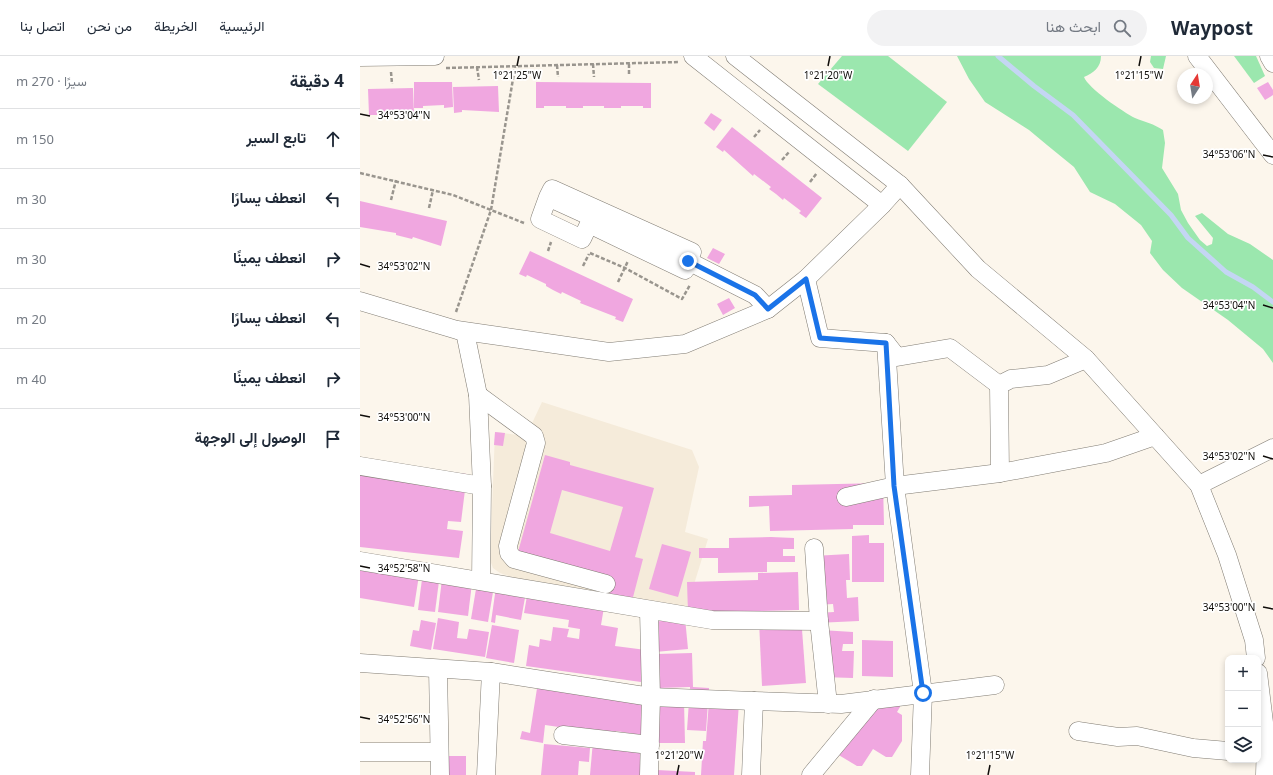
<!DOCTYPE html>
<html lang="ar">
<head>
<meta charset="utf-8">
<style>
  :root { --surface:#fff; --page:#f2f2f3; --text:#1f2937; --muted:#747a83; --line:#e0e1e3 }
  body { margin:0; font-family:"Noto Sans",Vazirmatn,sans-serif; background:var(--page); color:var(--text); direction:rtl }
  .controls { position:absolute; right:12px; bottom:12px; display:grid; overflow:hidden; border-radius:8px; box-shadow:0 2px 6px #0003 }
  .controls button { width:36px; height:36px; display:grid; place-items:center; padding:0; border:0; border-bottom:1px solid var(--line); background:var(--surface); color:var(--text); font:20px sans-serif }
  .compass { position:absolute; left:817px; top:12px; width:36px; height:36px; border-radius:50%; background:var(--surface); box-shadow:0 2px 6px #0003; rotate:12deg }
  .stop { position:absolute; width:12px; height:12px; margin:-9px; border:3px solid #1a73e8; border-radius:50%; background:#fff }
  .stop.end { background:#1a73e8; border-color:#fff; box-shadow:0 1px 4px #0008 }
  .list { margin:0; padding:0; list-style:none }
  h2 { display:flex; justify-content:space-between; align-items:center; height:52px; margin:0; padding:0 16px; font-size:17px }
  h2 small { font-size:13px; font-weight:400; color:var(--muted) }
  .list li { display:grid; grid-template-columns:26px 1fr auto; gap:12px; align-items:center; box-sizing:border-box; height:60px; padding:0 16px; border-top:1px solid var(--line) }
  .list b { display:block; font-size:15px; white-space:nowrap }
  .list em { font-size:13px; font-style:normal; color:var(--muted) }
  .icon { flex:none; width:22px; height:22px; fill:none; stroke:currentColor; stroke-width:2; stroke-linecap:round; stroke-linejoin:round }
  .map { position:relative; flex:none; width:913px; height:719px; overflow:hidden; direction:ltr }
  header { display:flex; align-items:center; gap:24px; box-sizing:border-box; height:56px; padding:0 20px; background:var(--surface); border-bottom:1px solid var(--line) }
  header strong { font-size:19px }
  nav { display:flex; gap:22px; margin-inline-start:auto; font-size:14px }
  .search { width:280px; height:36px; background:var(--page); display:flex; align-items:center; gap:10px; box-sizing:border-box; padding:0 14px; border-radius:22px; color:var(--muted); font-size:15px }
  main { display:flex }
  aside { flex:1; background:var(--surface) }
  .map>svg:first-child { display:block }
  .built { fill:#f5ebda }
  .green { fill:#9be7ae }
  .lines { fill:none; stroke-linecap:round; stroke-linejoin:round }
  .stream { stroke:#c4d6f3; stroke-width:5 }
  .building { fill:#f0a7e0; fill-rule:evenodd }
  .minor-casing { stroke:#817c73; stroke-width:19 }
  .path { stroke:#99958e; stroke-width:2.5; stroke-dasharray:4 2; stroke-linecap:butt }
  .minor { stroke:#fff; stroke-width:18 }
  .route { stroke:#1a73e8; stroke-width:5 }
  .ticks { fill:none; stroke:#0f0d0a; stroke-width:1.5 }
  .ticks-label { font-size:10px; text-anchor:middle; fill:#0f0d0a; stroke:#fff; stroke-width:3.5; stroke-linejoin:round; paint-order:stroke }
</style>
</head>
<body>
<header>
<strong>Waypost</strong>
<div class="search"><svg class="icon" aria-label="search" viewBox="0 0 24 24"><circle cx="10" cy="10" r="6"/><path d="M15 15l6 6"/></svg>ابحث هنا</div>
<nav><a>الرئيسية</a><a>الخريطة</a><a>من نحن</a><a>اتصل بنا</a></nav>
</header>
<main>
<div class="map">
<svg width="913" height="719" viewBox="0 0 913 719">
  <rect width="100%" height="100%" fill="#fcf6ec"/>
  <path class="built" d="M182 346 332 394 339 411 325 476 348 483 327 551 163 525 140 517 133 512 130 504 135 376 166 380Z"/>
  <g class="green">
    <path d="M482 0H528L587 46 548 95 458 28Z"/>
    <path d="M597 0H741C741 12 733 17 724 21 728 32 763 56 775 62 785 66 794 68 803 74L805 87 802 112 818 138 821 154 828 167 840 184 847 190 852 188 853 182 835 160 842 157 868 178 890 188 913 204V307L903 293 868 264 822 232 803 214 790 197 792 185 781 169 755 148 730 136 714 111 687 89 669 74 625 46 609 23Z"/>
    <path d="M791 0H806L803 13 794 12 790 6Z"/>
    <path d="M874 0H896L905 20 894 27Z"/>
  </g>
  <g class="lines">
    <path class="stream" d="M638 0 674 30 713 59 811 159 828 182 866 216 893 231 913 246"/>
  </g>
  <g class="building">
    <path d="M54 26H92L93 51 84 52V49L63 50V52H54Z"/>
    <path d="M176 26 291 27V52H283V50H261V52H244V50H223V52H206V50H184V52H176Z"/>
    <path d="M908 26 913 34V39L905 44 897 32Z"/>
    <path d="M138 30 139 56 102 54V56L94 57 93 31Z"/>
    <path d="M53 32 54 58H45V56H17V59H9L8 33Z"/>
    <path d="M351 57 362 64 354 75 344 67Z"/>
    <path d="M372 71 462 142 446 162 439 157 441 155 424 142 423 144 416 138 409 133 411 131 394 118 393 120 364 94 363 96 356 91Z"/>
    <path d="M0 145 87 165 81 190 53 181 52 183 36 179V177L0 171Z"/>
    <path d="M353 192 365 198 359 208 347 202Z"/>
    <path d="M170 195 273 243 263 266 255 263 256 261 220 247 221 245 202 236 201 238 193 234 186 230V228L167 219 166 221 159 218Z"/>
    <path d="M369 242 375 252 363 259 357 248Z"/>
    <path d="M135 376 145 377 143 390 134 389Z"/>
    <path d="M185 399 210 406V409L294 432 275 501 283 503 272 545 249 539 254 523 158 496ZM202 434 263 451 250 495 190 477Z"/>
    <path d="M0 406 107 418 101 466 88 465 87 473 103 475 99 502 0 491Z"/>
    <path d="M523 427 524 469H493V473L410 475 409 450 389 451V440L432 439V429Z"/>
    <path d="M509 479V487H524V526H492V480Z"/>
    <path d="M411 481 434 482V493H423V500H435V506H407V516L358 517V502H339V492H369V482Z"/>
    <path d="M302 488 331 496 318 541 289 533Z"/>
    <path d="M489 498 490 524H486L487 542 498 541 499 565 456 567V557L474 556 473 548 456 549 453 500Z"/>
    <path d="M0 508 59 519 54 551 0 542Z"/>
    <path d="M438 516 439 554 328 557 327 526 398 524V517Z"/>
    <path d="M62 523 79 525 75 556 58 554Z"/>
    <path d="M82 523 112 527 108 560 78 556Z"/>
    <path d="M117 527 134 530 128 566 111 563Z"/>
    <path d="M136 531 166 536 161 564 136 559 135 567 131 566Z"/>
    <path d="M167 540 244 551 241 569 258 572 255 590 286 594 281 626 166 610 169 589 179 591 180 583 191 585 193 571 209 573 207 581 219 583 220 573 208 571 209 564 164 557Z"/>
    <path d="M441 560 446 627 402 630 399 565Z"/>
    <path d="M78 562 99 566 97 582 107 583 109 573 129 576 125 601 73 593Z"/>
    <path d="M325 562 328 593 295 596 293 566Z"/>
    <path d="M61 564 76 567 71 594 50 590 53 574 59 575Z"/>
    <path d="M132 569 159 574 154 607 126 602Z"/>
    <path d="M461 574 493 576V588H483L482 595H494L493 622 462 621Z"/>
    <path d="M502 584 533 585V621L502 620Z"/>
    <path d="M332 597 333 631 349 632 346 675 327 674 330 631 298 632 296 598Z"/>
    <path d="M178 626 286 643 281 679 256 675 255 679 185 669 183 687 160 683 162 675 170 677Z"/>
    <path d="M510 635H534L540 639V651L537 656 542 659V685L532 701H526L513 693 502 710H497L467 692 488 670Z"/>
    <path d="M349 645 379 647 374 719H341L343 685H346Z"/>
    <path d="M293 646H324L325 687H294Z"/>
    <path d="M233 685 287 691 284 719H230Z"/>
    <path d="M184 688 230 692 229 706 219 705 218 719H181Z"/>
    <rect x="75" y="700" width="31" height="19"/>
    <path d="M297 714 335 716V719H297Z"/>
  </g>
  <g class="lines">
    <g class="minor-casing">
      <g id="minor">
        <path d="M333 0 522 149"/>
        <path d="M375 0 540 129 618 213 726 303 839 429 867 499 894 584 896 602"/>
        <path d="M837 0 913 99"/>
        <path d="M909 0 913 7"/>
        <path d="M0 1 75 0"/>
        <path d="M540 129 522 149 446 223 460 282 526 287 535 430 563 637 560 719"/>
        <path d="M188 141 180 163 222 183 229 168 325 214 332 196 192 133 188 141 328 205 395 239 408 253"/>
        <path d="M0 245 97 274 249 296 325 288 408 253 446 223"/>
        <path d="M105 276 118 339 122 430 121 525"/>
        <path d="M526 287 537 301 590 292 639 329"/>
        <path d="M639 329 651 323 688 319 726 303"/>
        <path d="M639 329 640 417"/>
        <path d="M118 339 174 380 176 387 148 490 149 497 154 503 246 528"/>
        <path d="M0 410 122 430"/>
        <path d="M839 429 913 392"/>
        <path d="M486 441 535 430 640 417 746 397 795 380"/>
        <path d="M454 492 459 565 468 648"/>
        <path d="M0 505 352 564 459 565"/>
        <path d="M289 555 291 641 289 719"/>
        <path d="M0 607 131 616 291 641 394 645 481 648 635 629"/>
        <path d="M78 613 80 719"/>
        <path d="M898 617 906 683 905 719"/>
        <path d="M718 675 758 681 777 680 833 692 868 695"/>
        <path d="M203 679 290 689"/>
        <path d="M0 696H79"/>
        <path d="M126 719 131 616"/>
        <path d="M391 719 394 645"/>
        <path d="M451 719 514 643"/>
      </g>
    </g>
    <g class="path">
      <path d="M233 8 234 21"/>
      <path d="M269 8V20"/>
      <path d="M197 9 198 21"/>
      <path d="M117 11 119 24"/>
      <path d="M86 12 319 6"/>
      <path d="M31 16 32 28"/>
      <path d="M394 81 400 74"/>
      <path d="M422 104 429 96"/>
      <path d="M0 117 93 139 164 167"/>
      <path d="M450 126 457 117"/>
      <path d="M31 144 36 124"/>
      <path d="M69 152 73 134"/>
      <path d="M188 195 191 186"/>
      <path d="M230 197 265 212 322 243 330 229"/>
      <path d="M223 210 229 198"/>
      <path d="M258 226 268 205"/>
      <path d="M96 256 131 154 155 11"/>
    </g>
    <use href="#minor" class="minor"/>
  </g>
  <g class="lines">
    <path class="route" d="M328 205 395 239 408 253 446 223 460 282 526 287 534 430 563 637"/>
  </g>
  <path class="ticks" d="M157 10 159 0M468 10 470 0M779 10 781 0M0 58 10 60M903 99 913 101M0 208 10 211M903 249 913 252M0 359 10 361M903 400 913 403M0 510 10 512M903 551 913 553M0 661 10 663M317 719 319 709M628 719 630 709"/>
  <g class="ticks-label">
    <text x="157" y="23">1°21'25"W</text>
    <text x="468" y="23">1°21'20"W</text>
    <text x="779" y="23">1°21'15"W</text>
    <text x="44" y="63">34°53'04"N</text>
    <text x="869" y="102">34°53'06"N</text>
    <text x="44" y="214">34°53'02"N</text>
    <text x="869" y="253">34°53'04"N</text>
    <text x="44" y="365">34°53'00"N</text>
    <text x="869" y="404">34°53'02"N</text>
    <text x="44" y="516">34°52'58"N</text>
    <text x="869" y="555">34°53'00"N</text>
    <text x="44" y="667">34°52'56"N</text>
    <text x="319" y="703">1°21'20"W</text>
    <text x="630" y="703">1°21'15"W</text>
  </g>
</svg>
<div class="controls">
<button>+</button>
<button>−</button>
<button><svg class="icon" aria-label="layers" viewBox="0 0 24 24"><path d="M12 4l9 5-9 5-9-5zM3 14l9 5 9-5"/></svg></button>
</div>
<svg class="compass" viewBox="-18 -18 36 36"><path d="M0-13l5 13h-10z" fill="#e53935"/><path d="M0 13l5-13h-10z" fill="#747a83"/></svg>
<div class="stop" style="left:563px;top:637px"></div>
<div class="stop end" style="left:328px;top:205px"></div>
</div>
<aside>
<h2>4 دقيقة<small>سيرًا · 270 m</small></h2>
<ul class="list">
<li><svg class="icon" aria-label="ahead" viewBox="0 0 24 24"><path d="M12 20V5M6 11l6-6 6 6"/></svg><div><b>تابع السير</b></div><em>150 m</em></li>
<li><svg class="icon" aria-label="left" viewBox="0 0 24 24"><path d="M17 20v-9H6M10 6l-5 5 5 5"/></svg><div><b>انعطف يسارًا</b></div><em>30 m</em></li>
<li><svg class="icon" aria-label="right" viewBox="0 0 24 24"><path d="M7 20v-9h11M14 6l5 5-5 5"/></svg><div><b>انعطف يمينًا</b></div><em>30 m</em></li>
<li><svg class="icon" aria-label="left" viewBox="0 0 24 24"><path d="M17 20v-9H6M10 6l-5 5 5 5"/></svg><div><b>انعطف يسارًا</b></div><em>20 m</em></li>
<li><svg class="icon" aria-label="right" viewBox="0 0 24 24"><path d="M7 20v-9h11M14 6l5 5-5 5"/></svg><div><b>انعطف يمينًا</b></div><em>40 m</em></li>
<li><svg class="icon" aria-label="arrive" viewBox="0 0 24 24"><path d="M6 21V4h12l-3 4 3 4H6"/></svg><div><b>الوصول إلى الوجهة</b></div></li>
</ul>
</aside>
</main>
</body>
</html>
